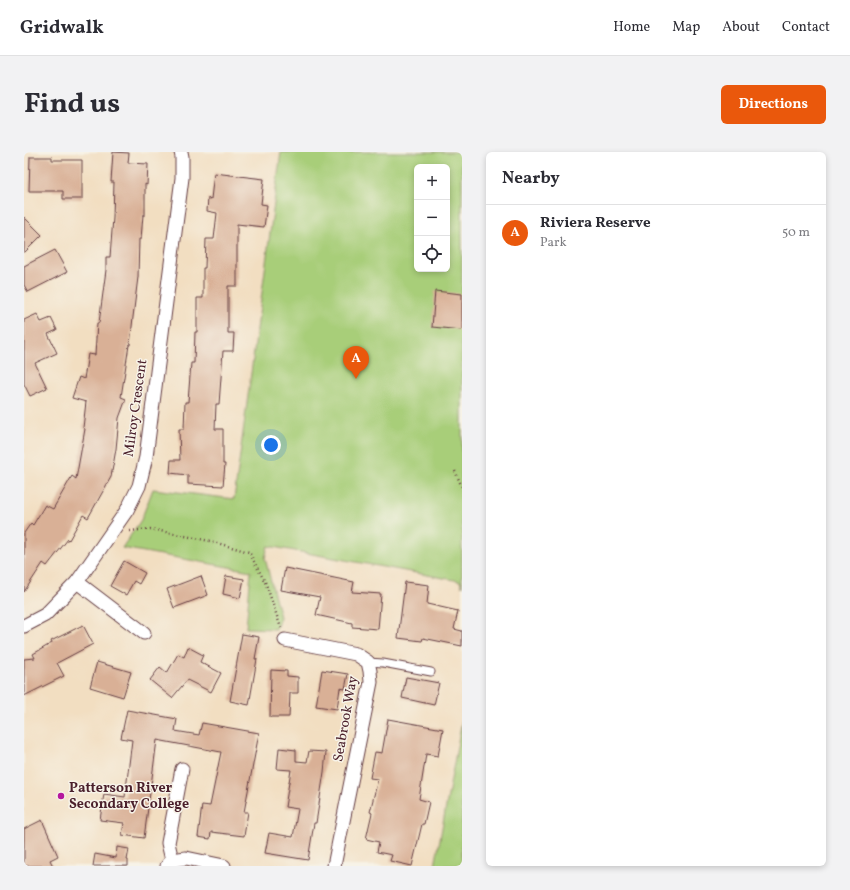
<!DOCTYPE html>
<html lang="en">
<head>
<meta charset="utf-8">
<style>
  :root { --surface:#fff; --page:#f2f2f3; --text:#2b2b33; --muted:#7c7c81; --line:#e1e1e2; --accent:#ea580c }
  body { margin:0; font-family:Vollkorn,serif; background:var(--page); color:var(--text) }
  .controls { position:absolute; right:12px; top:12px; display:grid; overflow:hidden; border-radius:6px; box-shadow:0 2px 6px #0003 }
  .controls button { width:36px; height:36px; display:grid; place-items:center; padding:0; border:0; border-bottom:1px solid var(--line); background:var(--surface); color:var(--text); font:20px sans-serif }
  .you { position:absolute; left:247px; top:293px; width:14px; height:14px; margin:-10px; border:3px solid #fff; border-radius:50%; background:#1a73e8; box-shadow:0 0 0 6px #1a73e833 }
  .badge { display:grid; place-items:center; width:26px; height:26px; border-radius:50%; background:var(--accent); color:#fff; font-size:13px; font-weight:700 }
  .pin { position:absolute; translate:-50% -33px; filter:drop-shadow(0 1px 2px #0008) }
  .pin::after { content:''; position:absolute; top:21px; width:14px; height:12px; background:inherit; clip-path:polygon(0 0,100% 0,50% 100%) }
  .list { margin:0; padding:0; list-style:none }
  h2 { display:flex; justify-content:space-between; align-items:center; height:52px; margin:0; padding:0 16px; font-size:17px }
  h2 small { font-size:13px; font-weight:400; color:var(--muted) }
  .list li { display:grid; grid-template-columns:26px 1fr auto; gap:12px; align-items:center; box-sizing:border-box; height:56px; padding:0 16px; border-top:1px solid var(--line) }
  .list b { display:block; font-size:15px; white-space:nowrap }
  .list p { margin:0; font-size:13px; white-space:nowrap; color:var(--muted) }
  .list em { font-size:13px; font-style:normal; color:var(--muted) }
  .icon { flex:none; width:22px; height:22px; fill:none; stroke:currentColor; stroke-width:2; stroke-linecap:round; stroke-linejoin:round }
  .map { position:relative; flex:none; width:438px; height:714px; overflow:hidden; border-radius:6px }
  header { display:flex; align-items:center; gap:24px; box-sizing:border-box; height:56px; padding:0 20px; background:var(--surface); border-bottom:1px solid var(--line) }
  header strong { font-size:19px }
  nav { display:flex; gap:22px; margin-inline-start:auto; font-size:14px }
  .intro { display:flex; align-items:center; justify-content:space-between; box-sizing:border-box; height:96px; padding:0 24px }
  h1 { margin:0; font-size:28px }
  .button { padding:10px 18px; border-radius:6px; background:var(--accent); color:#fff; font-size:14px; font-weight:700 }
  main { display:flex; gap:24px; padding:0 24px }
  aside { flex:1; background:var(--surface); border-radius:6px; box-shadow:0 2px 6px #0003 }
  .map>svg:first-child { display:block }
  .green { fill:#a8ce79; stroke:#797652; fill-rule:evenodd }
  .building { fill:#d9b096 }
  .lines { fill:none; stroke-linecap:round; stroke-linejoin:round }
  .service-casing { stroke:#633c42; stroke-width:9 }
  .minor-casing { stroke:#633c42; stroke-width:15 }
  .path { stroke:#633c42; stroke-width:2.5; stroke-dasharray:1 3; stroke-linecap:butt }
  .service { stroke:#fff; stroke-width:7 }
  .minor { stroke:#fff; stroke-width:13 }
  .poi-dot { fill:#b5179e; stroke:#f7f3e8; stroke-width:1.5 }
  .labels { text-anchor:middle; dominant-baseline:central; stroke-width:3; stroke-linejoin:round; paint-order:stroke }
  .street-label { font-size:14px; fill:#4a1f2b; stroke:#f7f3e8 }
  .poi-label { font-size:14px; font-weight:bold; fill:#4a1f2b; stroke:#f7f3e8; text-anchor:start }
</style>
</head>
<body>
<header>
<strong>Gridwalk</strong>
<nav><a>Home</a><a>Map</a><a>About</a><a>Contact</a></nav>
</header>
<div class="intro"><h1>Find us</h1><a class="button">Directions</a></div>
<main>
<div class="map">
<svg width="438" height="714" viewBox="0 0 438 714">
  <rect width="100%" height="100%" fill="#f7f3e8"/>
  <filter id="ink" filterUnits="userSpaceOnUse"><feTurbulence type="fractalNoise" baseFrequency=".025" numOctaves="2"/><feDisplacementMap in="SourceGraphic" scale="8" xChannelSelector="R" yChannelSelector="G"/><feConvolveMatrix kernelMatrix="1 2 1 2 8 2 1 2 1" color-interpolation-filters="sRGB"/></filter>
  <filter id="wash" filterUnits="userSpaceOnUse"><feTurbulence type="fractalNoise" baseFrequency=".012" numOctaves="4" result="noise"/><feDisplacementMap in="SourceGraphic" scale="16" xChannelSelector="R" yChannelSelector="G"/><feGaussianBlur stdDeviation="0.9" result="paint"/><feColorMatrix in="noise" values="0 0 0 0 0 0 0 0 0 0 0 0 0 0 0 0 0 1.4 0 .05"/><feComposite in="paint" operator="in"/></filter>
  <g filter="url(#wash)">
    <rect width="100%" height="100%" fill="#f2dec1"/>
    <g class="green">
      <path d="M257 0H438V435L436 429 244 394 241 406 256 465 252 477 222 476 227 419 98 396 117 368 129 337 210 347ZM393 15H423V117H393Z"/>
      <path d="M438 568V714H411Z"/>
    </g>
    <g id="blocks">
      <g class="building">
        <path d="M89 0 105 1 104 11 124 12 123 33 121 32V63H119L117 87H115L114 125 109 165 106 193H105L97 245 102 247 95 266 92 297 87 325 64 366 59 363 45 388 44 387 23 414 19 411 0 440V381L7 371 9 373 21 353 29 357 48 324 52 327 61 277 59 276 62 250 48 246 55 225 60 227 64 202 71 203 73 171H75L82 118V105H86L89 66 90 30H87Z"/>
        <path d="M6 5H28V8H58V47H39V39H5Z"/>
        <path d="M190 21 240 27 237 52 243 53 240 75 213 72V134H204V181H210L209 199H199L195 252H192L191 277H199V312H201L199 334 164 332V323L146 321 147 308H156L155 277H160L161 250H164L167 211H170L171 180H173V146H179V116H181L182 87H190L193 61 183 59 184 46 187 47Z"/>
        <path d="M0 65 18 83 0 101Z"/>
        <path d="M31 98 43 120 4 140 0 133V114Z"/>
        <path d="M411 139 438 142V178L408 175Z"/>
        <path d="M13 162 17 170 27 166 33 178 24 182 33 201 11 211 23 236 6 244 0 232V168Z"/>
        <path d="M100 409 121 421 115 432 110 429 102 443 86 434Z"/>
        <path d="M261 416 330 430 328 440 357 442 354 477 328 475V471L292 463 296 445 257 438Z"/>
        <path d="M177 424 184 443 150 456 143 437Z"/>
        <path d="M202 424 220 427 216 446 199 442Z"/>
        <path d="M381 430 405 433 403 452 434 459 430 477 438 479V494L399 486 398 489 374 486Z"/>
        <path d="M59 473 69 492 33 511 40 524 0 544V507L11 506 9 502 28 491 27 489Z"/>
        <path d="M218 482 235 485 231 507H233L225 553 206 549Z"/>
        <path d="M164 495 179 503 176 510 197 521 187 540 163 528 148 546 126 528 136 515 143 521 154 502 160 505Z"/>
        <path d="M73 510 107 520 99 545 66 535Z"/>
        <path d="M247 518 263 519V524L274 525V541H266L265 565H246Z"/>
        <path d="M298 518 324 522 321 537 316 536 313 557 292 554Z"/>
        <path d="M382 525 415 531 410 553 378 546Z"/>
        <path d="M103 558 153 567 151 579 175 583 178 571 235 581 220 660H224L220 684 187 680 186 687 174 685 178 653 186 654 197 600 133 588 120 686 98 683 100 671 76 668 80 642 101 645 108 588 97 586Z"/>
        <path d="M364 567 419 577 414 604 402 602 395 647 405 650 400 672H398L388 714 366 709 368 703 353 700 355 690 342 687 348 661 346 660 354 627 346 626 351 600 358 601Z"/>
        <path d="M255 596 272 598V609L283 610 285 599 302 600 300 620 292 671H290L284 708 241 701 245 681 269 685 274 657 261 655 267 618 253 617Z"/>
        <path d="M18 668 34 704 26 708 29 714H0V677Z"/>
        <path d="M93 695 105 697 103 708H104V714H69L71 702 92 706Z"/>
      </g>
    </g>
  </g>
  <g filter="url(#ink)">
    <use href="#blocks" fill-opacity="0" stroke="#633c42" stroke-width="1"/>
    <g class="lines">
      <g class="service-casing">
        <path id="service" d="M344 510 359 511 407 520"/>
      </g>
      <g class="minor-casing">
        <g id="minor">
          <path d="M53 430 120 481"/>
          <path d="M0 474 21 463 53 430 103 358 115 334 122 305 158 26V5L157 0"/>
          <path d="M261 488 332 502 344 510 346 519 347 530 310 714"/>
          <path d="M148 708 144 691 158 617"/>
          <path d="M143 714 148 708 162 706 200 714"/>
        </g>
      </g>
      <g class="path">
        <path d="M431 319 438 335"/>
        <path d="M106 379 126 377 186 389 225 400 242 432 257 476"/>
      </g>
      <use href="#service" class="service"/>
      <use href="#minor" class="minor"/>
    </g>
  </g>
  <circle class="poi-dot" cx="37" cy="644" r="4"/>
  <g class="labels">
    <g class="street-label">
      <text transform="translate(112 256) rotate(-82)">Milroy Crescent</text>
      <text transform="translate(322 567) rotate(-80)">Seabrook Way</text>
    </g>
    <g class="poi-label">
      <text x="45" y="636">Patterson River<tspan x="45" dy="16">Secondary College</tspan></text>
    </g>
  </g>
</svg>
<div class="controls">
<button>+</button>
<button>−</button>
<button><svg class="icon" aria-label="locate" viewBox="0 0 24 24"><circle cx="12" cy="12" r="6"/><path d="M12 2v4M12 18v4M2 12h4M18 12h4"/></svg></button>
</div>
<div class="you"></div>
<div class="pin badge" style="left:332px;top:227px">A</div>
</div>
<aside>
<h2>Nearby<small></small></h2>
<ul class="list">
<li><span class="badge">A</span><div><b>Riviera Reserve</b><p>Park</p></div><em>50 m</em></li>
</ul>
</aside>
</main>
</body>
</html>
